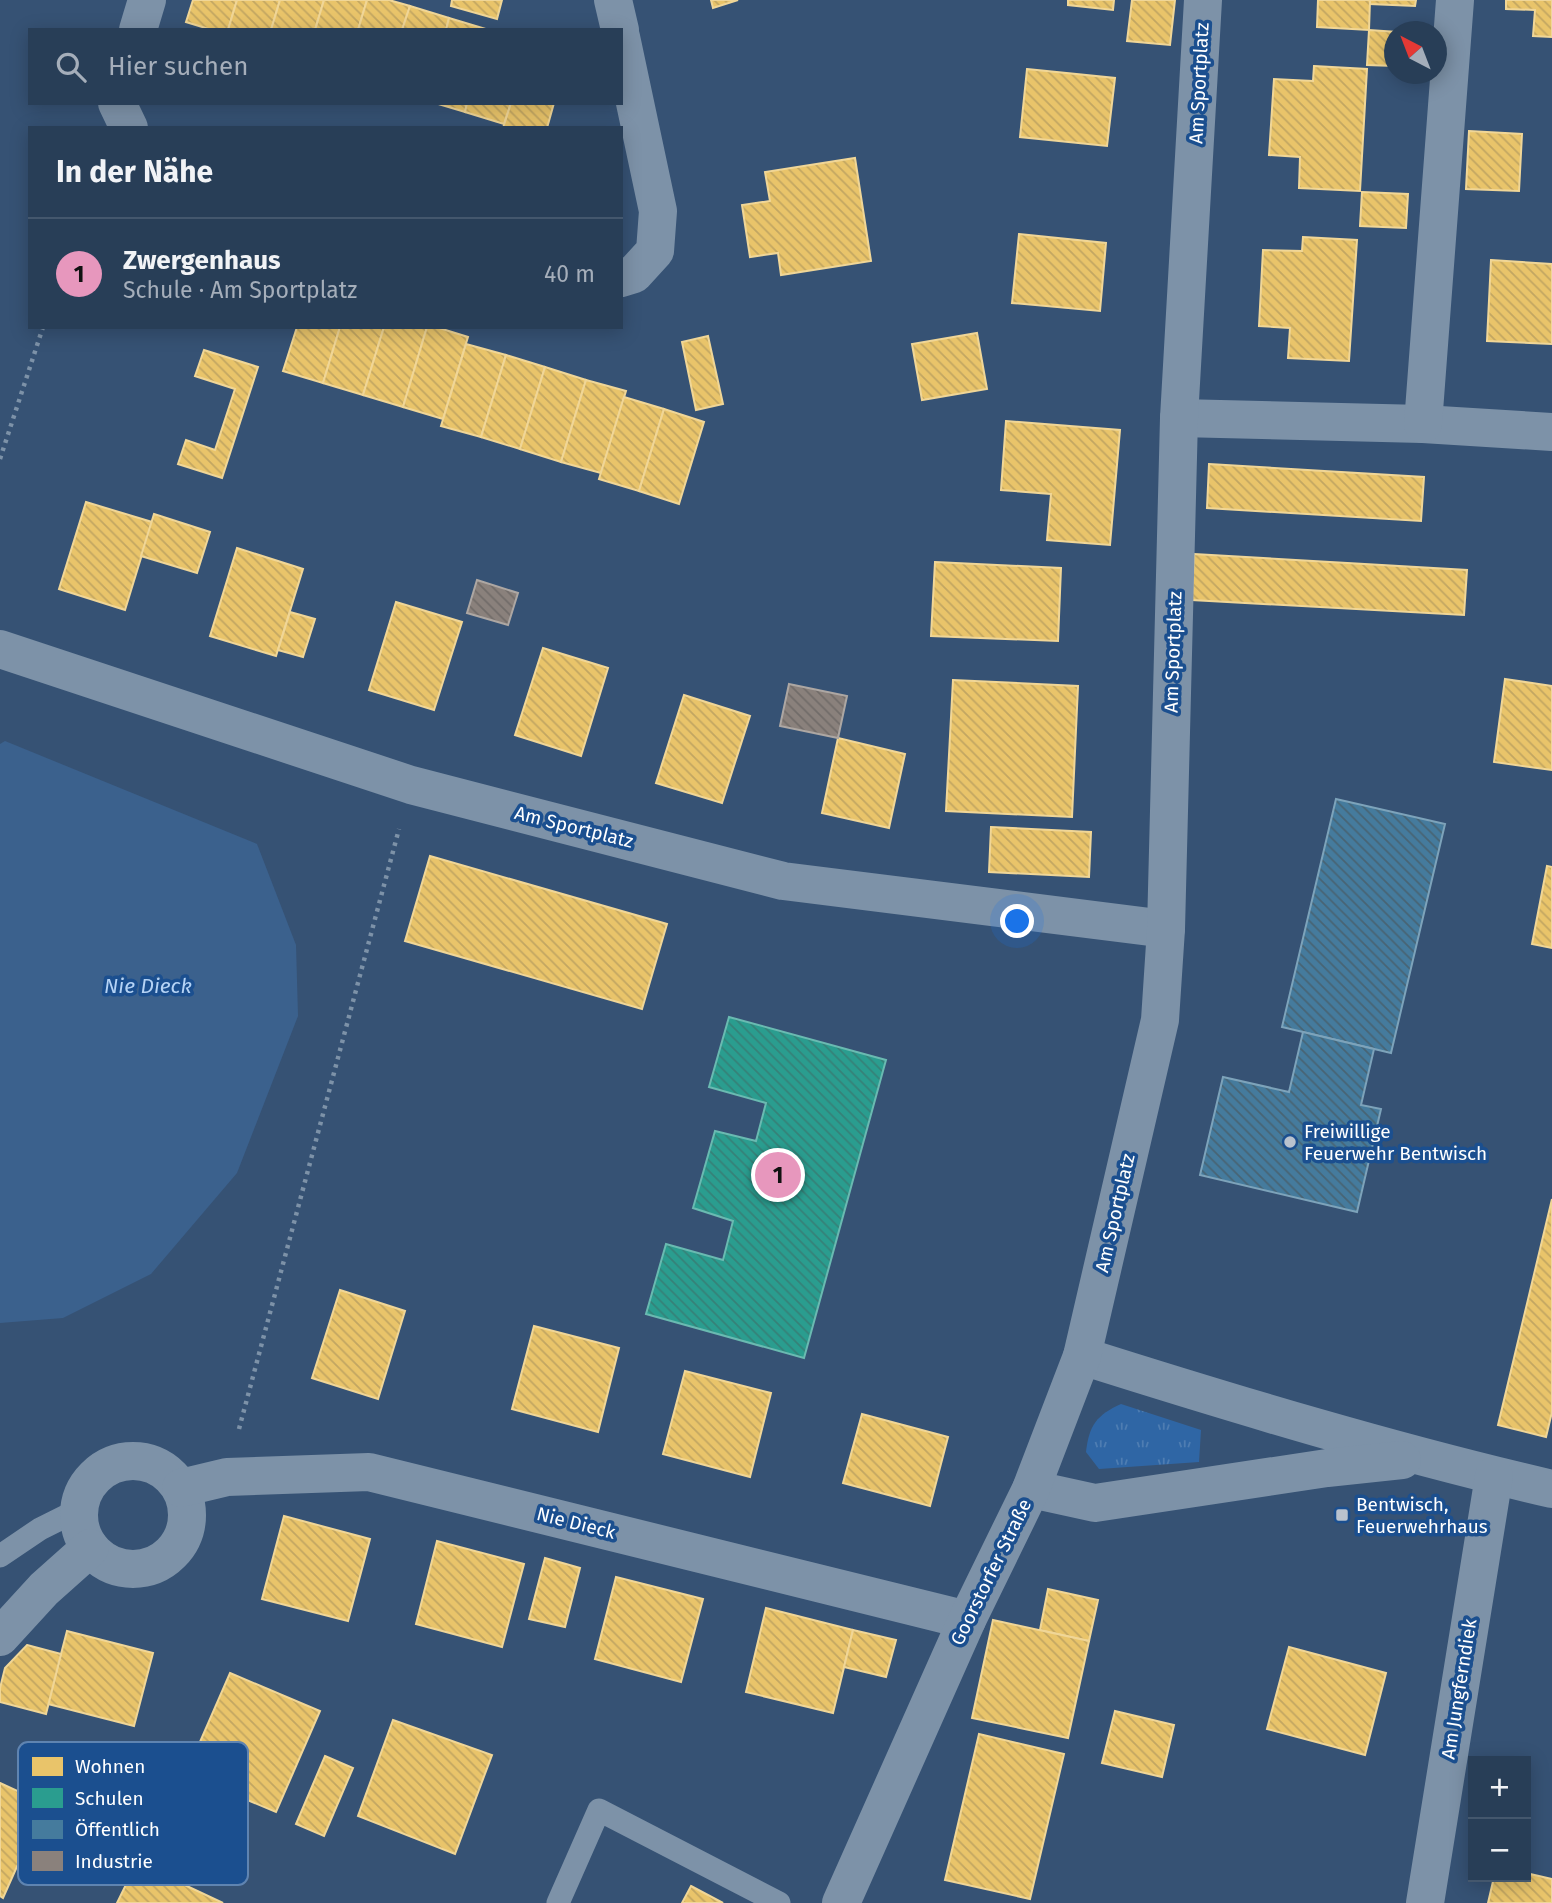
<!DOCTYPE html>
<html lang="de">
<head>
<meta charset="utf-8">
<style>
  :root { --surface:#283e57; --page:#30455d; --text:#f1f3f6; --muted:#a5aeba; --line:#44576d; --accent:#e797bd }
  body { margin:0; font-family:"Fira Sans",sans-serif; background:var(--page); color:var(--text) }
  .controls { position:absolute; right:21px; bottom:21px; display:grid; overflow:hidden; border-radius:0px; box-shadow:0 4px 18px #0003 }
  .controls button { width:63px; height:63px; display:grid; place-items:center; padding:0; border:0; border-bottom:2px solid var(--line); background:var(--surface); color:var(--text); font:35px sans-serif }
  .compass { position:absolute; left:1384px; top:21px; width:63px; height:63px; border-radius:50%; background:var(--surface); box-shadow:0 4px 18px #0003; rotate:318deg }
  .you { position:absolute; left:1018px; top:922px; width:24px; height:24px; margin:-18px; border:5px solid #fff; border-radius:50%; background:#1a73e8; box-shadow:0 0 0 10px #1a73e833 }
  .badge { display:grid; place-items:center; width:46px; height:46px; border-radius:50%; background:var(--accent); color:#111; font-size:23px; font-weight:700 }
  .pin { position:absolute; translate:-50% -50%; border:4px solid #fff; box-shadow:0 2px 7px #0006 }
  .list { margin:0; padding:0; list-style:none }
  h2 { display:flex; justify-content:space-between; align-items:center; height:91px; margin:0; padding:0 28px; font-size:30px }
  h2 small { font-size:23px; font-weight:400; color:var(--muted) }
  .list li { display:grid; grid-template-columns:46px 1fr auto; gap:21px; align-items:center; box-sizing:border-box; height:112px; padding:0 28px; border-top:2px solid var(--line) }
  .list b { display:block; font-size:26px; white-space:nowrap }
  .list p { margin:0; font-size:23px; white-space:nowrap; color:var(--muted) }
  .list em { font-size:23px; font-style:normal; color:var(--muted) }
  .icon { flex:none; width:38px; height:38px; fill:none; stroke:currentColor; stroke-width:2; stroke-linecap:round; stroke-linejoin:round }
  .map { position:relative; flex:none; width:1552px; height:1903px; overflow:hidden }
  .search { position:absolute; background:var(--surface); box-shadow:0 4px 18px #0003; left:28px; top:28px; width:595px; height:77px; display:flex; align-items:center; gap:18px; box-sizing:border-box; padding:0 24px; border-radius:0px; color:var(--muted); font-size:26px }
  .panel { position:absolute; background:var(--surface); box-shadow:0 4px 18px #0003; left:28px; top:126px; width:595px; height:203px; border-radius:0px }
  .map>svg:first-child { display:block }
  .grass { fill:url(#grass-tufts) }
  .water { fill:#3b618d }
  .homes { fill:url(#homes-back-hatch); stroke:#f0d697; stroke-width:2 }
  .schools { fill:url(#schools-back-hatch); stroke:#6abab1; stroke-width:2 }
  .public { fill:url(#public-back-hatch); stroke:#7da3ba; stroke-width:2 }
  .industry { fill:url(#industry-back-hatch); stroke:#ada7a3; stroke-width:2 }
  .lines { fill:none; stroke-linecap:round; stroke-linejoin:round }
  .path { stroke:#7d92a8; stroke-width:4.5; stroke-dasharray:3.5 5; stroke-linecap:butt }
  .lane { stroke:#7d92a8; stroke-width:23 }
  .street { stroke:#7d92a8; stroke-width:38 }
  .poi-dot { fill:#b9c2ce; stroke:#1b4f8f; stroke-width:2.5 }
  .labels { text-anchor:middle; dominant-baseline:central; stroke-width:7; stroke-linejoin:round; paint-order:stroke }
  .street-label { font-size:19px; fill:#fff; stroke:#1b4f8f }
  .poi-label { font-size:19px; fill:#fff; stroke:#1b4f8f; text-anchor:start }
  .water-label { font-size:21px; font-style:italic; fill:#b5d3f5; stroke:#1b4f8f }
  .key { fill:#1b4f8f; stroke:#5f84b1; stroke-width:2 }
  .key-label { font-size:19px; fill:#fff }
</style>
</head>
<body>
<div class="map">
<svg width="1552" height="1903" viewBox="0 0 1552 1903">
  <defs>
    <pattern id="grass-tufts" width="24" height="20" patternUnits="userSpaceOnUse" patternTransform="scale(1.75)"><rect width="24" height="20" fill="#2f66a5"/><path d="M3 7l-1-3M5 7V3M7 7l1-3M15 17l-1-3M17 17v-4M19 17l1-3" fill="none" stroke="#4e7db2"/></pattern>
    <pattern id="homes-back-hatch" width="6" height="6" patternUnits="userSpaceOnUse" patternTransform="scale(1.75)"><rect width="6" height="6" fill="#e9c46a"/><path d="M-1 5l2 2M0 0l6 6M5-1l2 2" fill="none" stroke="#c2a662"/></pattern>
    <pattern id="schools-back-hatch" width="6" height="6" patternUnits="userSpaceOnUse" patternTransform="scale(1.75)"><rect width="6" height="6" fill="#2a9d8f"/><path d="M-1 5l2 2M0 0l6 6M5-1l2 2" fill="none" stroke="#368178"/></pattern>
    <pattern id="public-back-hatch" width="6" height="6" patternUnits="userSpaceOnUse" patternTransform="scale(1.75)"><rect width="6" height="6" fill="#457b9d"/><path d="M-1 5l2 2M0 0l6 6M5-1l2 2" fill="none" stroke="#486474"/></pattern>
    <pattern id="industry-back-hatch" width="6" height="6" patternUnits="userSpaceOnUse" patternTransform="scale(1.75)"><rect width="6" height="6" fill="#8a817c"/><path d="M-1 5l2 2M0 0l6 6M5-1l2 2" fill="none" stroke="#716c69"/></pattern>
  </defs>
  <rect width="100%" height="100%" fill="#365274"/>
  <path class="grass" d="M1121 1404 1201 1430 1199 1462 1099 1469 1086 1452C1089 1425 1097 1415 1121 1404Z"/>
  <path class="water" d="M5 741 257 844 296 945 298 1016 237 1173 151 1274 63 1318 0 1323V744Z"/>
  <g class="homes">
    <path d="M193 0H237L228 30H212L186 22Z"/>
    <path d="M237 0H280L271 30H228Z"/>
    <path d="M280 0H324L315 30H271Z"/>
    <path d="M324 0H367L358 30H315Z"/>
    <path d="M367 0H389L410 6 402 30H358Z"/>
    <path d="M452 0H502L497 19 451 6Z"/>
    <path d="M711 0H738L713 8Z"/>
    <path d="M1068 0H1114L1113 10 1068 5Z"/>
    <path d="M1132 0H1175L1170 45 1127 41Z"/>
    <path d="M1318 0H1370L1369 30 1317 27Z"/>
    <path d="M1370 0H1416L1415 6 1370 4Z"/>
    <path d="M1506 0H1552V37L1533 36 1535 10 1506 9Z"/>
    <path d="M410 6 449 18 446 30H402Z"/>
    <path d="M449 18 489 30H446Z"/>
    <path d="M1369 30 1398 32H1394V66L1367 65Z"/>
    <path d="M1314 66 1367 69 1360 191 1299 188 1300 157 1269 155 1274 79 1313 81Z"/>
    <path d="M1027 69 1115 78 1107 146 1020 137Z"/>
    <path d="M435 103H467L465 112Z"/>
    <path d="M467 103H511L504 124 465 112Z"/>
    <path d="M511 103H554L547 128H503Z"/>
    <path d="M1469 131 1522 134 1519 191 1466 189Z"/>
    <path d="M855 158 871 261 781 275 778 253 750 257 742 205 770 201 765 172Z"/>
    <path d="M1362 192 1408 194 1406 228 1360 226Z"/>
    <path d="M1019 234 1106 243 1100 311 1012 303Z"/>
    <path d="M1303 237 1357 240 1349 361 1288 358 1290 328 1259 326 1263 250 1302 251Z"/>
    <path d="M1491 260 1552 264V344L1487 341Z"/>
    <path d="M297 327H340L323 383 283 371Z"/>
    <path d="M340 327H384L363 395 323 383Z"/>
    <path d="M384 327H427L403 407 363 395Z"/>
    <path d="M427 327H436L468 337 443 419 403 407Z"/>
    <path d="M977 333 987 389 922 400 912 344Z"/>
    <path d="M708 336 723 404 696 410 682 342Z"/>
    <path d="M466 344 506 355 481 437 441 426Z"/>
    <path d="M204 350 258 367 222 478 178 464 186 440 215 450 235 389 195 376Z"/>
    <path d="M506 355 545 367 520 449 481 437Z"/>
    <path d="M545 367 586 380 561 462 520 449Z"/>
    <path d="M586 380 626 391 601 473 561 462Z"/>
    <path d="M624 397 664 409 639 491 599 479Z"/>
    <path d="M664 409 704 422 679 504 639 491Z"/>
    <path d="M1006 421 1120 430 1110 545 1047 540 1051 494 1001 490Z"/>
    <path d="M1209 464 1424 477 1421 521 1207 508Z"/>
    <path d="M86 502 152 522 125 610 59 589Z"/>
    <path d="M154 514 210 532 197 573 141 556Z"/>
    <path d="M237 548 303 569 276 656 210 636Z"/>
    <path d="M1194 554 1467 570 1464 615 1192 600Z"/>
    <path d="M935 562 1061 568 1058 641 931 636Z"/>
    <path d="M396 602 462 622 434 710 369 690Z"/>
    <path d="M290 612 315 619 303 657 278 650Z"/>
    <path d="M543 648 608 668 581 756 515 735Z"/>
    <path d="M1505 679 1552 686V770L1494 762Z"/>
    <path d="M953 680 1078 686 1072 817 946 811Z"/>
    <path d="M684 695 750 716 722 803 656 783Z"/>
    <path d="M838 738 905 754 889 828 822 813Z"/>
    <path d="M991 827 1091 832 1089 877 989 872Z"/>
    <path d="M430 856 667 924 642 1009 405 941Z"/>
    <path d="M1547 866 1552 867V948L1532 944Z"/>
    <path d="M1552 1199V1412L1546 1437 1498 1425Z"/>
    <path d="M340 1290 405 1311 378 1399 312 1378Z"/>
    <path d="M534 1326 619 1348 598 1432 512 1409Z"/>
    <path d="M685 1371 771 1393 750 1477 663 1454Z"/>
    <path d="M862 1414 948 1437 930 1506 843 1483Z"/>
    <path d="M284 1516 370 1539 348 1621 262 1599Z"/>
    <path d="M437 1541 524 1564 502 1647 416 1624Z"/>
    <path d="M545 1558 580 1568 565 1627 529 1619Z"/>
    <path d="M616 1577 703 1599 681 1682 595 1659Z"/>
    <path d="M1048 1589 1098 1600 1089 1641 1040 1630Z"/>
    <path d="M766 1608 853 1630 833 1713 746 1692Z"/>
    <path d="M993 1620 1089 1641 1068 1738 972 1718Z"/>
    <path d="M853 1630 896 1640 886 1677 844 1667Z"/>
    <path d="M67 1631 153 1653 134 1726 48 1704Z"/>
    <path d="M27 1645 61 1654 46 1714 0 1702V1688L5 1668Z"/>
    <path d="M1289 1647 1386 1673 1365 1755 1267 1729Z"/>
    <path d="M230 1673 320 1711 276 1812 186 1774Z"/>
    <path d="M1115 1711 1174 1725 1162 1777 1102 1763Z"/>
    <path d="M393 1720 492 1755 455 1854 358 1816Z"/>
    <path d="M979 1734 1064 1754 1030 1899 945 1880Z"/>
    <path d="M325 1756 353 1768 324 1836 296 1824Z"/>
    <path d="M0 1783 65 1813 39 1871 19 1862 3 1898 0 1896Z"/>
    <path d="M137 1862 174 1880 223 1903H117Z"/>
    <path d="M1526 1873 1552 1879V1903H1488L1494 1877H1526Z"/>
    <path d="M691 1886 723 1903H682Z"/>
  </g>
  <path class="schools" d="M729 1017 886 1060 804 1358 646 1314 666 1244 723 1260 733 1221 693 1208 715 1131 756 1141 766 1103 709 1087Z"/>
  <g class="public">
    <path d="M1336 799 1445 824 1391 1053 1282 1027Z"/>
    <path d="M1303 1032 1374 1049 1361 1105 1381 1109 1357 1212 1200 1175 1223 1077 1289 1092Z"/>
  </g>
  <g class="industry">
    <path d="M477 580 518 593 508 625 467 613Z"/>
    <path d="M789 684 847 696 838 738 780 726Z"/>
  </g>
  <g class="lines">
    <g class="path">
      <path d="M0 459 43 327"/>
      <path d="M239 1429 399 829"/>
    </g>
    <g class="lane">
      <path d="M0 1556 40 1529 78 1510"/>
      <path d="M558 1903 599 1810 779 1903"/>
    </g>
    <g class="street">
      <path d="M613 0 620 30"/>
      <path d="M138 30 147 0"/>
      <path d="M621 37 658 211 655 251 634 274 621 278"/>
      <path d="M117 103 129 128"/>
      <path d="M1179 418 1423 424 1552 432"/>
      <path d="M1423 424 1455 0"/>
      <path d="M0 649 411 785 783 881 1166 929"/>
      <path d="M1082 1356C1237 1405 1393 1452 1552 1489"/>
      <circle cx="133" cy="1515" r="54"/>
      <path d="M181 1488 227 1477 369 1472 967 1620"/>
      <path d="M1031 1489 1095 1503 1327 1468 1402 1460"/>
      <path d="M0 1637 44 1589 90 1548"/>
      <path d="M841 1903 967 1620 1031 1489 1082 1356 1160 1020 1166 929 1179 418 1203 0"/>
      <path d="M1425 1903 1494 1476"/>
    </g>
  </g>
  <g class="poi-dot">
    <circle cx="1290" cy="1142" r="7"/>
    <rect x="1335" y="1508" width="14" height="14" rx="3.5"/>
  </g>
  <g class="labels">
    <g class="street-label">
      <text transform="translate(1199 83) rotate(-87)">Am Sportplatz</text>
      <text transform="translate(1173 652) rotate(-88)">Am Sportplatz</text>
      <text transform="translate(574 827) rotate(14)">Am Sportplatz</text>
      <text transform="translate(1115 1213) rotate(-77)">Am Sportplatz</text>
      <text transform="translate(576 1523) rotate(14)">Nie Dieck</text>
      <text transform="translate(991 1572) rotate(-64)">Goorstorfer Straße</text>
      <text transform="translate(1459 1689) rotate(-81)">Am Jungferndiek</text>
    </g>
    <g class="poi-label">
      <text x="1304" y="1131">Freiwillige<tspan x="1304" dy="22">Feuerwehr Bentwisch</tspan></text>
      <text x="1356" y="1504">Bentwisch,<tspan x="1356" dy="22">Feuerwehrhaus</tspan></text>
    </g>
    <g class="water-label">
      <text x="148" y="986">Nie Dieck</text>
    </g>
  </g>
  <rect x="18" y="1742" width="230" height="143" rx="10" class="key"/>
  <rect x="32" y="1757" width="31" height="19" fill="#e9c46a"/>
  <rect x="32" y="1788" width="31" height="20" fill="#2a9d8f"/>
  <rect x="32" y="1820" width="31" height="19" fill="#457b9d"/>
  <rect x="32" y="1851" width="31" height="20" fill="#8a817c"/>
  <g class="key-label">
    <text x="75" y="1773">Wohnen</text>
    <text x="75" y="1805">Schulen</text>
    <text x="75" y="1836">Öffentlich</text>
    <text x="75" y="1868">Industrie</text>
  </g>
</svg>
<div class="controls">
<button>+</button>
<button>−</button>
</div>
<svg class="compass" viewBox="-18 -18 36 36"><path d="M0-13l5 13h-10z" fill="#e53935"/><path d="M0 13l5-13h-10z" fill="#a5aeba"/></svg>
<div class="you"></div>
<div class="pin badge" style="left:778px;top:1175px">1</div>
<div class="search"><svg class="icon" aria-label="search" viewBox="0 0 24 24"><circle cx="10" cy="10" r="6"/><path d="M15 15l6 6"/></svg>Hier suchen</div>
<section class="panel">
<h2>In der Nähe<small></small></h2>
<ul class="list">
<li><span class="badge">1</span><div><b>Zwergenhaus</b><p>Schule · Am Sportplatz</p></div><em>40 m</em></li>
</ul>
</section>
</div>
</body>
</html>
